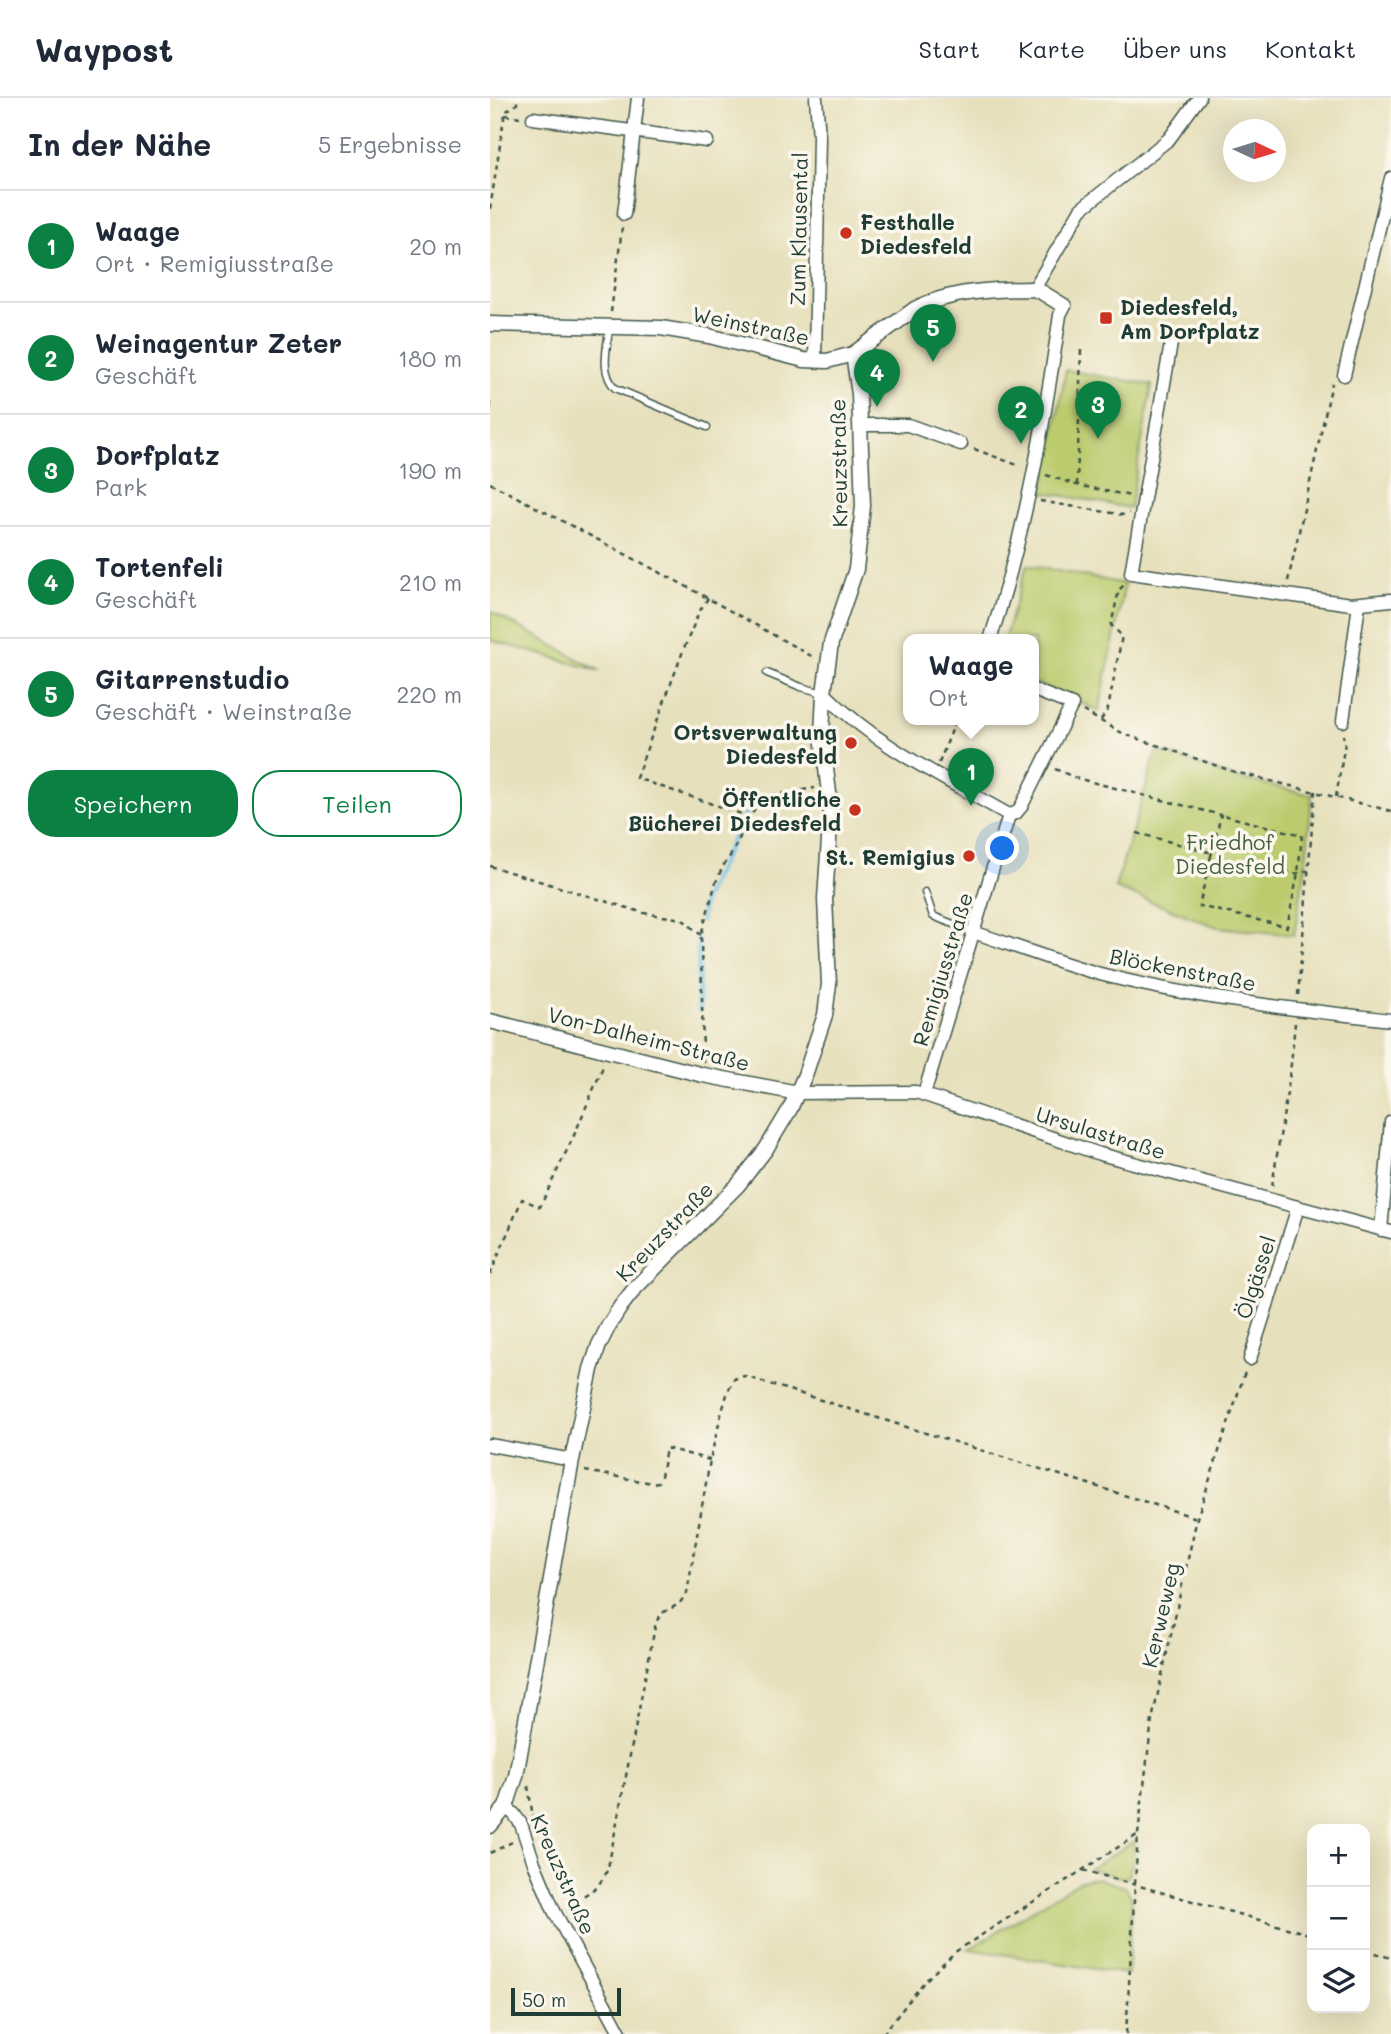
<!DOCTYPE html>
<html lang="de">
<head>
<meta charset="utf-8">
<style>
  :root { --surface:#fff; --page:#f2f2f3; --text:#1f2937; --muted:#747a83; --line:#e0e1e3; --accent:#0b8043 }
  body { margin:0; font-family:Mali,sans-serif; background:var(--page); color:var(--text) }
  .controls { position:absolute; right:21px; bottom:21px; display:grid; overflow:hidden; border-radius:14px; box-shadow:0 7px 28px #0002 }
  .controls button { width:63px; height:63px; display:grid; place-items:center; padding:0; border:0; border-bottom:2px solid var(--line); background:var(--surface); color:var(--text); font:35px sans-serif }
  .compass { position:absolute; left:733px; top:21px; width:63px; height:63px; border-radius:50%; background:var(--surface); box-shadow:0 7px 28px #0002; rotate:94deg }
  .scale { position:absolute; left:21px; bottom:18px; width:110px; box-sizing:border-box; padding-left:7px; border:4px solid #1f3d34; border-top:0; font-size:19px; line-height:24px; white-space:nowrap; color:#1f3d34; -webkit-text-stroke:5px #fbf7ec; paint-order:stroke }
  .you { position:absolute; left:513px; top:751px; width:24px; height:24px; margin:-18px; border:5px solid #fff; border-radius:50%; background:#1a73e8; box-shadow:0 0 0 10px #1a73e833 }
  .badge { display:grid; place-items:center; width:46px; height:46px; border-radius:50%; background:var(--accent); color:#fff; font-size:23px; font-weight:700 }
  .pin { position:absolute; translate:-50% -58px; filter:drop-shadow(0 2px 4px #0008) }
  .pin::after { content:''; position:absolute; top:37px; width:24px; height:21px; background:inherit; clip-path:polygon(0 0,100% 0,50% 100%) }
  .popup { position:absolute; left:413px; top:536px; width:136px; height:91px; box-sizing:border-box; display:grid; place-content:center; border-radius:14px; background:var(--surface); filter:drop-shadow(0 2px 5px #0005); font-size:23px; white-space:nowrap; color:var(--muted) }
  .popup b { font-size:26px; color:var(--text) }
  .popup::after { content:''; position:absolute; left:50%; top:100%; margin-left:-14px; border:14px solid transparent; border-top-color:var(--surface) }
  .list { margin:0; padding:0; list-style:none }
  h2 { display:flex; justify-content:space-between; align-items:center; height:91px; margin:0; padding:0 28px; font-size:30px }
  h2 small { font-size:23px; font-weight:400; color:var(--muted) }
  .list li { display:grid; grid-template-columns:46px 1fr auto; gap:21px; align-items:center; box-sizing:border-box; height:112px; padding:0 28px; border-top:2px solid var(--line) }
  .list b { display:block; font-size:26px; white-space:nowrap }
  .list p { margin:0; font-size:23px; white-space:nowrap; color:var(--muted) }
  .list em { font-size:23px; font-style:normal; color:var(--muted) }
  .actions { display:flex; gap:14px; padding:21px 28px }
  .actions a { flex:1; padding:16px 0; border:2px solid var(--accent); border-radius:28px; text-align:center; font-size:24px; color:var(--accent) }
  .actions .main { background:var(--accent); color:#fff }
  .icon { flex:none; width:38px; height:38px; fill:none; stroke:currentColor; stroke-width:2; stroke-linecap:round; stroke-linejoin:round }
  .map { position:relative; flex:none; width:901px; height:1936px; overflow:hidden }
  header { display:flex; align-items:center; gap:42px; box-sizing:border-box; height:98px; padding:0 35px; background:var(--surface); border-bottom:2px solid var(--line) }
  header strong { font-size:33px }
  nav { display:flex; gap:38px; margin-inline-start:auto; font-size:24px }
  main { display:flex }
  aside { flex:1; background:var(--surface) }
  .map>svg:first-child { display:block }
  .green { fill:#bbcb6d; stroke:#6d8450; stroke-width:2 }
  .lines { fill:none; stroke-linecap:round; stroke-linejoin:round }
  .stream { stroke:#6ac2e8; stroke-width:4.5 }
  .service-casing { stroke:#3d5548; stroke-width:9 }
  .minor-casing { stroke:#3d5548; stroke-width:15 }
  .tertiary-casing { stroke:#3d5548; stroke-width:17 }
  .path { stroke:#3d5548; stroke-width:2.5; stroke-dasharray:5 5; stroke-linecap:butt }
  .service { stroke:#fff; stroke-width:6 }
  .minor { stroke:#fff; stroke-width:12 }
  .tertiary { stroke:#fff; stroke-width:14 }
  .poi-dot { fill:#c8321e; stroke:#fbf7ec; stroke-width:2.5 }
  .labels { text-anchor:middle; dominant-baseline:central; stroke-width:7; stroke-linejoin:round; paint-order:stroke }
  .poi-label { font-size:21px; font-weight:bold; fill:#1f3d34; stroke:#fbf7ec; text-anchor:end }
  .street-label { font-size:21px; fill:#1f3d34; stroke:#fbf7ec }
  .park-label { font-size:21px; fill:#466042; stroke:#fbf7ec }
</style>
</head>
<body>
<header>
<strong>Waypost</strong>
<nav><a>Start</a><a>Karte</a><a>Über uns</a><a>Kontakt</a></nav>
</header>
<main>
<aside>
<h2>In der Nähe<small>5 Ergebnisse</small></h2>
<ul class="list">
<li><span class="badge">1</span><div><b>Waage</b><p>Ort · Remigiusstraße</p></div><em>20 m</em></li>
<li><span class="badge">2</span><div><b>Weinagentur Zeter</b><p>Geschäft</p></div><em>180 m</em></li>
<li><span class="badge">3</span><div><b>Dorfplatz</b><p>Park</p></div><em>190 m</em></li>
<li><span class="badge">4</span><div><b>Tortenfeli</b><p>Geschäft</p></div><em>210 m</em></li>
<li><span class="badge">5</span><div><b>Gitarrenstudio</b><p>Geschäft · Weinstraße</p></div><em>220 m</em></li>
</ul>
<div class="actions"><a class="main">Speichern</a><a>Teilen</a></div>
</aside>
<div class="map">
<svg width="901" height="1936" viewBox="0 0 901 1936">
  <rect width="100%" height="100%" fill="#fbf7ec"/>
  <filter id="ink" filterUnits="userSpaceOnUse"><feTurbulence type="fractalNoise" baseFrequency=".0143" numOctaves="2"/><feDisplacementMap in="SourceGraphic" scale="14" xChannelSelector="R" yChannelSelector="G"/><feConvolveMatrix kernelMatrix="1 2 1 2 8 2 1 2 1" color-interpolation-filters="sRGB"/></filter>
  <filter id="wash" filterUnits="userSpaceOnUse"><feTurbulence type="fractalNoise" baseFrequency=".00686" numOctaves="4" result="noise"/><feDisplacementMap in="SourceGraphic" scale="28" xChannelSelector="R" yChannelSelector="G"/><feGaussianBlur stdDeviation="1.57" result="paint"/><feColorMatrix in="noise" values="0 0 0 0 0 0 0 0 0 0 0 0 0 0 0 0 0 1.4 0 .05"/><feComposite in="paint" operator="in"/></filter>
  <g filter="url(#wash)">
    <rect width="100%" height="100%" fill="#e7e0bc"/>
    <g class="green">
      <path d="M576 272 662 287 640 410 553 394Z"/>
      <path d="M537 467 635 486 609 613 544 584V542H514Z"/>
      <path d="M0 513 110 573 0 542Z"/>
      <path d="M667 652 742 679 822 697 815 773 804 837 727 829 625 790Z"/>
      <path d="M644 1743 643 1764 638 1779 632 1780 600 1771Z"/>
      <path d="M606 1780 635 1789 642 1800 638 1876 479 1851 590 1783Z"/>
    </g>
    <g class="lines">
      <g class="stream">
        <path d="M211 823 213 803 256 714"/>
        <path d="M208 841 209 913"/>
      </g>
    </g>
  </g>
  <g filter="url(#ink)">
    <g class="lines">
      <g class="service-casing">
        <g id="service">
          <path d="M119 231C117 251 110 274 125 290L217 329"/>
          <path d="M277 575 311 589 333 595"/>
          <path d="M435 794 443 818 483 834"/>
        </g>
      </g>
      <g class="minor-casing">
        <g id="minor">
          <path d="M43 20 217 43"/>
          <path d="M134 116 148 0"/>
          <path d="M544 191 591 111 679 41 709 0"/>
          <path d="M682 240 641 475 861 506 901 502"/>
          <path d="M325 263 329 39 326 0"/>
          <path d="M854 277 901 80"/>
          <path d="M370 327H418L471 346"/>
          <path d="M500 542C535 436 554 327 570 217L574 208"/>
          <path d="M334 595C386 648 456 681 519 717"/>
          <path d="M853 623 869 506"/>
          <path d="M483 834C525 848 567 864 610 876 705 901 804 911 901 922"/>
          <path d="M308 995 426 994 610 1056 901 1134"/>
          <path d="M434 996 519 717 526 715 531 709 582 607 544 592"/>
          <path d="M891 1132 901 1024"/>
          <path d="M760 1261 808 1109"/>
          <path d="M0 1347 82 1362"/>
          <path d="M16 1709 24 1716 31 1726 44 1765 64 1813 131 1936"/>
        </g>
      </g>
      <g class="tertiary-casing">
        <g id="tertiary">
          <path d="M0 226 171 230 219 238 314 262 337 263 363 256 425 211C459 193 505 191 544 191L553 195 574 208"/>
          <path d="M0 923 213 977 308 995"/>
          <path d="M0 1728 16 1709 26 1678 82 1362 101 1271 109 1247 119 1227 131 1208 146 1189 248 1087 276 1051 300 1011 315 977 335 917 339 886 335 801 341 711 332 638 334 595 341 545 366 471 373 408 369 296 363 256"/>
        </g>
      </g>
      <g class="path">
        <path d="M15 17 30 19"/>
        <path d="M0 111 15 14 27 6V0"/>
        <path d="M121 214 132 130"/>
        <path d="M0 305 1 312 0 317"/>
        <path d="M484 351 530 368"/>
        <path d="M556 377 587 387 641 398"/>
        <path d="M0 385 192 486 325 560"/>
        <path d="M587 387 591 251"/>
        <path d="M550 403 634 417 639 415"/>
        <path d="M798 483 842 285"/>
        <path d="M218 500 209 514 193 553 146 680 260 719"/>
        <path d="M593 613 634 636 745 674 901 713"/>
        <path d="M611 622 618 611 632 538 621 527 629 492 635 486"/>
        <path d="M449 665 466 622"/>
        <path d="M565 671 586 680 731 717 721 758 806 776 812 773H818"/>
        <path d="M846 699 855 645 853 637"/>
        <path d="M647 735 722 755"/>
        <path d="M721 758 709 808 797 829 808 775 812 737 732 717"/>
        <path d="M0 768 154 815 192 821 211 837"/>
        <path d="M808 897 825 693"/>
        <path d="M213 964 211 837 226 784 233 768 239 760 271 699 325 690"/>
        <path d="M782 1088 800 976 805 925"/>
        <path d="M0 1177 32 1101 50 1109 86 1033 114 966"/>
        <path d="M95 1373 162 1385 168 1384 171 1378 176 1350 220 1362"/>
        <path d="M38 1688 43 1719"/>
        <path d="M0 1755 22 1744"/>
        <path d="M593 1772 822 1837"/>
        <path d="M76 1807C96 1796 109 1793 118 1770L166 1524 172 1515 189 1506 197 1495 220 1362 231 1317 238 1293 244 1281 254 1278 707 1420"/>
        <path d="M875 1852 901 1860"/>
        <path d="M393 1936 434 1884 465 1854 647 1737"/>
        <path d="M636 1936 648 1736 662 1622 707 1420 755 1274"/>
      </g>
      <use href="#service" class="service"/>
      <use href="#minor" class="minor"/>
      <use href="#tertiary" class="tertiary"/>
    </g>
  </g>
  <g class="poi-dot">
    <circle cx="356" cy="135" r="7"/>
    <rect x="609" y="213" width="14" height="14" rx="3.5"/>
    <circle cx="361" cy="645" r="7"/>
    <circle cx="365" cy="712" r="7"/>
    <circle cx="479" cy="758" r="7"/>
  </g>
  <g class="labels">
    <g class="poi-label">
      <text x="370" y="123" text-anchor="start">Festhalle<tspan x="370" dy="24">Diedesfeld</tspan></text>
      <text x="630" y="208" text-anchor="start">Diedesfeld,<tspan x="630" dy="24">Am Dorfplatz</tspan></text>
      <text x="347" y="633">Ortsverwaltung<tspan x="347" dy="24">Diedesfeld</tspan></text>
      <text x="351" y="700">Öffentliche<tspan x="351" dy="24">Bücherei Diedesfeld</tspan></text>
      <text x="465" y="758">St. Remigius</text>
    </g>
    <g class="street-label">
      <text transform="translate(308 131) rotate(-89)">Zum Klausental</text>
      <text transform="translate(261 227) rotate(12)">Weinstraße</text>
      <text transform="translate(348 365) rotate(-91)">Kreuzstraße</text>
      <text transform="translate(452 871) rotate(-73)">Remigiusstraße</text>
      <text transform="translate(693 871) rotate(11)">Blöckenstraße</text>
      <text transform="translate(159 940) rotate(14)">Von-Dalheim-Straße</text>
      <text transform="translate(611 1034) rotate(17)">Ursulastraße</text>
      <text transform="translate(174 1133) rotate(-46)">Kreuzstraße</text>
      <text transform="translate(765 1179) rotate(-72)">Ölgässel</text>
      <text transform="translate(670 1517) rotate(-77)">Kerweweg</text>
      <text transform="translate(74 1776) rotate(66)">Kreuzstraße</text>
    </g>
    <g class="park-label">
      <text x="740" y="743">Friedhof<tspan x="740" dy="24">Diedesfeld</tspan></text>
    </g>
  </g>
</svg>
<div class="controls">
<button>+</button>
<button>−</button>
<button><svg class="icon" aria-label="layers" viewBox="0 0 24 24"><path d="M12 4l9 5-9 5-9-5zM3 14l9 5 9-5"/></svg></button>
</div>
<svg class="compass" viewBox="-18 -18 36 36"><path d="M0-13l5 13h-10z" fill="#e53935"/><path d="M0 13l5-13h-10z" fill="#747a83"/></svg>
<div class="scale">50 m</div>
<div class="you"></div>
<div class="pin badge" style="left:481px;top:708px">1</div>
<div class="popup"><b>Waage</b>Ort</div>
<div class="pin badge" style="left:531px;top:346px">2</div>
<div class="pin badge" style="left:608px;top:341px">3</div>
<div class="pin badge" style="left:387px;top:309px">4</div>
<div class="pin badge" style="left:443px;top:264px">5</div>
</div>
</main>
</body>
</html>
